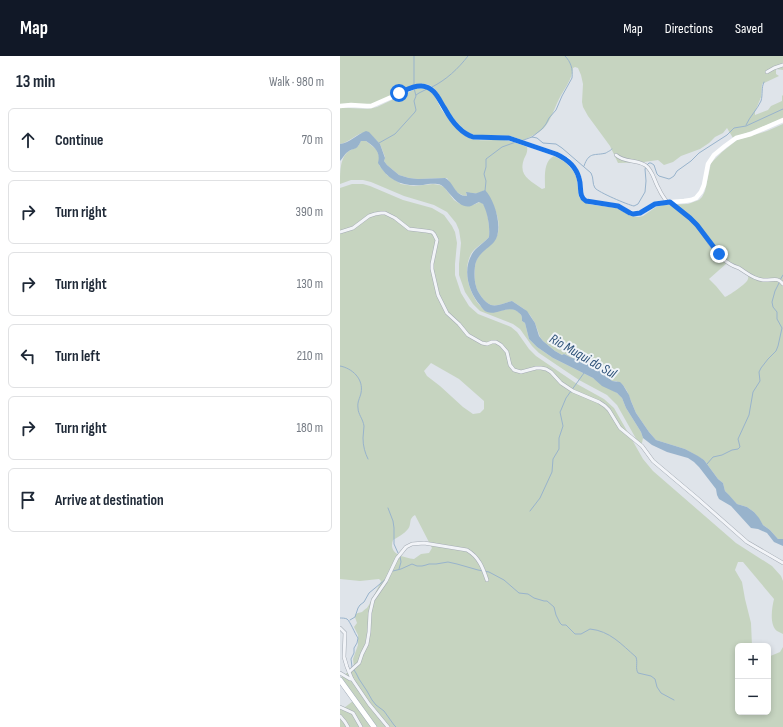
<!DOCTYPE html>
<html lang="en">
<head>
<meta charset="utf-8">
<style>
  :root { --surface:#fff; --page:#f6f6f7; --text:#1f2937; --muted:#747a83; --line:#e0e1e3; --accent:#111827 }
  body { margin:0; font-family:"Sofia Sans Condensed",sans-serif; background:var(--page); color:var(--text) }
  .controls { position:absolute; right:12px; bottom:12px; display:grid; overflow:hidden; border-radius:6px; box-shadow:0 2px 6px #0003 }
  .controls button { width:36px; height:36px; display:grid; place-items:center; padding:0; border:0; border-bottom:1px solid var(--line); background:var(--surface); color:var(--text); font:20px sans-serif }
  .stop { position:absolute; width:12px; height:12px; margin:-9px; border:3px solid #1a73e8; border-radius:50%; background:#fff }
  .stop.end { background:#1a73e8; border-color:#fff; box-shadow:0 1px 4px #0008 }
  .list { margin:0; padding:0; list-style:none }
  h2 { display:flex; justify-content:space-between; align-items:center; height:52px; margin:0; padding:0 16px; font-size:17px }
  h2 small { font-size:13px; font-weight:400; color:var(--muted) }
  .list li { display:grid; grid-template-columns:26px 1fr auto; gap:12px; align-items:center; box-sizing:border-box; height:64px; margin:0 8px 8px; padding:0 8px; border:1px solid var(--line); border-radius:6px }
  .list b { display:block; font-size:15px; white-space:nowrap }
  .list em { font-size:13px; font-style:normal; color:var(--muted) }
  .icon { flex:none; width:22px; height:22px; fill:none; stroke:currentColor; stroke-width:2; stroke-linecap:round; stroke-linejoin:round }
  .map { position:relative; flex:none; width:443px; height:671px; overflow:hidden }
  header { display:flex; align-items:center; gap:24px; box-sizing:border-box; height:56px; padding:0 20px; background:var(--accent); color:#fff }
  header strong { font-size:19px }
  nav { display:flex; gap:22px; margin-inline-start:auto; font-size:14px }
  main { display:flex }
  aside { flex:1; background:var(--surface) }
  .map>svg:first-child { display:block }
  .green { fill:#c6d4c0; fill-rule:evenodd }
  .water { fill:#98b3cc }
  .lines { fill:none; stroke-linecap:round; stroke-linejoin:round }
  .stream { stroke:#98b3cc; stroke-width:1 }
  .street-casing { stroke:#a4abb4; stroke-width:4 }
  .primary-casing { stroke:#9ea9b6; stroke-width:6 }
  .street { stroke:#f2f4f8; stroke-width:3 }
  .secondary { stroke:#fff; stroke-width:4.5 }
  .primary { stroke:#fff; stroke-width:5 }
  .route { stroke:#1a73e8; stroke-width:5 }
  .labels { text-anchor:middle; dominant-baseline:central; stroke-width:4; stroke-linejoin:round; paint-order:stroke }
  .water-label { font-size:14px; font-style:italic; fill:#2e5279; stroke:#eff3f7 }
</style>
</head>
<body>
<header>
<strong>Map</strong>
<nav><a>Map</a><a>Directions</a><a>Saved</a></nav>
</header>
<main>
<aside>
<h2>13 min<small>Walk · 980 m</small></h2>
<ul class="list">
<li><svg class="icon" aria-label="ahead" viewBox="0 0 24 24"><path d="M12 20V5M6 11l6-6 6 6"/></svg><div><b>Continue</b></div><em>70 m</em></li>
<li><svg class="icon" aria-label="right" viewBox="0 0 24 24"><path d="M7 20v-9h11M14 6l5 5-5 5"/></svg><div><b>Turn right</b></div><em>390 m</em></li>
<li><svg class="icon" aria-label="right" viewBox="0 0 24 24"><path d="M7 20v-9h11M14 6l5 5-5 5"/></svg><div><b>Turn right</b></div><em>130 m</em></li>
<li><svg class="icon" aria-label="left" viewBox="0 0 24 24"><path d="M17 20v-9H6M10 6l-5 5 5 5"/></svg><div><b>Turn left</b></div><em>210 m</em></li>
<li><svg class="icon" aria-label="right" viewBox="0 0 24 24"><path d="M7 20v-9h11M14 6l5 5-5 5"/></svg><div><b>Turn right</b></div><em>180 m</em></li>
<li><svg class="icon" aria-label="arrive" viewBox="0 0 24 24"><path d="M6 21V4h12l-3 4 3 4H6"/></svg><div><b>Arrive at destination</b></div></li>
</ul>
</aside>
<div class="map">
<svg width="443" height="671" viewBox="0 0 443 671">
  <rect width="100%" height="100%" fill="#dfe4ea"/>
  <g class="green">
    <path d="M0 0H443V14L436 13V18L439 20 422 28 421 41 415 56V59L428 54 431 50 442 45V40L443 39V63L393 82 387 72 383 77 375 81 369 87 360 93 341 100 333 106 324 109 318 104 304 106 278 107 270 90 248 60 243 51 242 46 243 28 241 19 238 12 235 11 233 12C232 24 224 33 219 43 214 53 211 64 204 72 198 78 189 81 182 85 175 82 168 80 161 80 152 80 134 82 127 77 119 70 112 62 107 53 100 44 99 31 86 28L33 49H0Z"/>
    <path d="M77 32H87L92 35C100 48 116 80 133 83 140 85 147 84 154 84 166 83 176 86 187 91 188 95 186 99 184 103 178 120 190 124 202 133L205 132C205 122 203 105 214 100L225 106 234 116 238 125 239 141 244 146 249 148 277 152 291 160 299 161 303 160 316 151 323 149 348 148 359 144 362 141 365 135 371 107 382 96 397 84 427 75 443 68V483H438L430 474 423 469 414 456 407 451 397 448 385 435 383 427 378 423 364 404 345 393 316 384 309 376 296 357 287 335 283 329 276 325H272L265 317 241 304 232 302 224 298 222 299 215 295 203 285 200 281 195 267 190 259 184 253 172 245C165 246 158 251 151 249 145 247 137 236 136 230 134 225 134 208 137 203 142 193 155 189 158 177 161 161 153 148 145 134 142 135 141 137 137 137 133 138 130 136 126 137L127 140C117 140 112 130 107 122H105L78 123 69 122 59 119 47 109 44 105 45 101 40 88 28 76C17 76 11 86 0 88V52C12 51 25 55 37 51ZM387 207 408 218C408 221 409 222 407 225 404 229 390 239 385 241L376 230 369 223Z"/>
    <path d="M21 85H26L37 94 39 100V109L42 113 47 119 61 128 74 130 93 128 100 129 104 131 114 144 120 148 133 149 140 146C141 147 143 147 143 148 148 153 150 174 149 181 144 187 135 191 131 198 124 211 127 228 134 241 137 247 141 251 146 255 147 256 151 256 152 256 161 257 171 249 178 256 182 259 182 260 182 265L185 267 189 283 197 291 213 302 253 322 277 337 282 342 286 352 301 376 303 382 302 387 299 388 277 349 267 339 239 324 199 297 192 290 180 273 173 268 140 255 133 248 125 236 119 219V208L121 187 119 174 116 167 107 156 94 149 64 140 31 126 23 124H11L0 128C0 116 0 101 9 95 16 91 17 93 21 85Z"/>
    <path d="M12 128H23L30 130 63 144 92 152 104 159 112 170 115 176 117 187 115 208V219L121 237 129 250 138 258 171 271 177 276 189 293 196 300 237 328 264 343 274 352 303 403 313 415 396 487 432 510 441 520 443 525V578C441 577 439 576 437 575 429 569 432 551 434 543L403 506H398L395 514 402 526 405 543 411 567 412 590H398V656H428V601L440 596 443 591V671H37L1 621 14 612 13 603 18 589V579L14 571 17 567C14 559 13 558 22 556 24 554 25 553 27 552 31 546 38 532 41 525L39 523 20 525 0 523V132ZM91 307 119 323 144 345V353L140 357 133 358 123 351 100 330 87 320 84 315ZM75 459 92 492 89 497 81 498 74 503C63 501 48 498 53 484 58 481 64 478 68 473 72 468 68 463 75 459Z"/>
    <path d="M13 645 32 671H0V650L4 652Z"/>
  </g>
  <path class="water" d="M26 75 29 76 40 88 45 102 44 105 47 109 59 119 69 122 78 123 105 122C114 126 114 140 127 140L126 136C130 136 134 138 137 137 140 136 142 135 145 134 155 144 164 174 154 186 149 192 139 197 136 206 134 211 134 225 136 230 137 236 145 247 151 249 158 251 165 246 172 245L187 255 195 267 199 280 203 285 215 295 222 299 224 298 232 302 241 304 259 314 265 317 272 325 280 326 283 329 289 339 291 345 296 357 309 376 316 384 345 393 358 400 364 404 378 423 383 427 385 435 389 439 397 448 407 451 414 456 419 462 423 469 430 474 438 483H443V490L434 486 427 477 418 473 411 472 391 450 379 443 377 439 376 433 359 411 354 406 348 402 327 396 312 389 303 382 301 376 286 352 282 342 277 337 262 330 253 322 213 302 197 291 189 283 185 267 182 265C182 261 182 259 179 257 170 247 157 260 147 256 144 255 142 252 140 249 129 236 122 215 132 198 136 191 144 187 149 181 150 171 148 158 143 148L139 146C136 147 134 149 131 150 121 153 114 142 108 136 106 133 104 131 101 129 96 127 88 128 83 129 63 131 48 125 38 107 41 95 34 91 26 85H21C16 95 16 91 9 95 5 97 3 102 0 105V88C10 87 17 78 26 75Z"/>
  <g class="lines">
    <g class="stream">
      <path d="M74 0V29"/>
      <path d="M92 31C106 24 118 13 128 0"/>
      <path d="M76 39 79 37 87 33"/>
      <path d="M406 69C410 60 417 54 421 45 423 38 421 32 424 26"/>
      <path d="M192 81 197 82 203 87 216 88 222 92 251 117C254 122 252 128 255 132 258 136 288 149 294 150L298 148 305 136 306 125 305 113 307 109 309 107H311L314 109 317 118 319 120 329 123 331 122 334 120 337 115 351 105 359 97 387 79 394 72 406 70 443 53"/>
      <path d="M181 85 192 81 202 73 206 68 209 62 216 54 222 40 232 22C233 13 231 6 225 0"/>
      <path d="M39 87 55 78 75 56 76 54 74 45 76 40 74 32"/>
      <path d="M244 110C249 95 255 100 266 97 267 96 272 94 272 93"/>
      <path d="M145 135 146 125 144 118 146 111V103L162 91 176 86"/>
      <path d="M440 224 443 219"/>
      <path d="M0 310C12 312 24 323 21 337 20 342 17 346 18 352 18 358 23 363 24 370 24 374 23 378 23 382 23 390 25 397 28 403"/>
      <path d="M367 408 373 401 382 399 392 394 398 393 400 391 398 383 409 359 413 336 420 325 419 316 421 312 428 303 436 295 438 290 442 272 437 263V256L433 251 432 246 435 235 439 227"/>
      <path d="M48 452 53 465 54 472V488L58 497"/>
      <path d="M190 455 200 442 212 416 213 403 219 393V382L223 370 220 356 221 354 226 342 244 317"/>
      <path d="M59 513 61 506 60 500"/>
      <path d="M53 515 61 513 72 508 77 510H82L86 509 89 508H96L108 506 117 508 138 514 149 516 164 524 179 537 188 538 194 542 204 545H207L214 551 216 559 220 567 222 569H226L235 578H241L250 573C270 575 281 588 296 601 298 607 295 612 298 617L311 620 315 623 317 631 321 637 334 644"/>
      <path d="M0 562C2 562 5 562 7 563 10 565 15 578 18 582L17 587 14 592V597L11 603 12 611 16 617 19 623 27 635 32 644 36 649 44 655 54 669 56 671"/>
      <path d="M10 564 15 561 18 552 20 549 24 546 29 537 46 523"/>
    </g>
    <g class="street-casing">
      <g id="street">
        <path d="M427 16 434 12 443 9"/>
        <path d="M276 99C285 107 295 103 305 109 313 114 314 125 319 133 321 138 324 142 327 146"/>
        <path d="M330 146C340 154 350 161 358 170 368 183 376 200 390 208 393 210 396 211 399 212 407 217 413 223 423 224 432 225 437 220 443 228"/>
        <path d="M0 176 13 172 29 160 35 158 41 157H45L55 162 69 173 86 175 92 176 94 178 97 184 92 208V213L98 239 107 257 119 268 128 279 142 287 147 288 152 286H156L161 289 167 296 170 309 174 314 181 316 196 312H201L206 313 211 316 221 327 233 335 259 346 265 350 269 354 280 372 302 390 313 405 357 442 407 486 443 507"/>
        <path d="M0 572 5 577 4 601 7 611 12 623H10L0 617"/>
        <path d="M9 616 19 607 22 598 27 588 29 576 30 557 33 544 46 525 57 502 66 491 72 488 84 487 127 494C139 501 143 512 147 524"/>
        <path d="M12 623 29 648 48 671"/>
        <path d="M0 651 13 657 21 671"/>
        <path d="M0 660 5 666 8 671"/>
      </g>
    </g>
    <g class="primary-casing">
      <path id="primary" d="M0 624 34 671"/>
    </g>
    <use href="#street" class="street"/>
    <path class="secondary" d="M0 50 11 49 27 50H31L72 32C77 30 82 29 87 31 97 35 99 45 104 53 111 63 121 77 133 81L169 82 216 98 228 104 236 115 239 122 241 139 245 144 250 146 278 150 290 157H297L302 156 315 148 320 147 344 145 351 144 356 142 361 136 364 129 368 108 374 99 385 90 396 82 411 78 443 64"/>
    <use href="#primary" class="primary"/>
  </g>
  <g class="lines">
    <path class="route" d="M59 37C66 34 74 29 82 30 95 31 99 44 105 53 111 64 121 77 133 81L169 82 216 98C227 103 236 111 239 122 242 131 238 140 246 145L278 150 290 157 293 158 300 157 315 148 330 146 350 162 357 169 379 198"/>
  </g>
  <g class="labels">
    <g class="water-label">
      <text transform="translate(243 300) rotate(30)">Rio Muqui do Sul</text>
    </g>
  </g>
</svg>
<div class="controls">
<button>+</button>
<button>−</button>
</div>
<div class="stop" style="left:59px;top:37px"></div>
<div class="stop end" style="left:379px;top:198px"></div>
</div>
</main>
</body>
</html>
